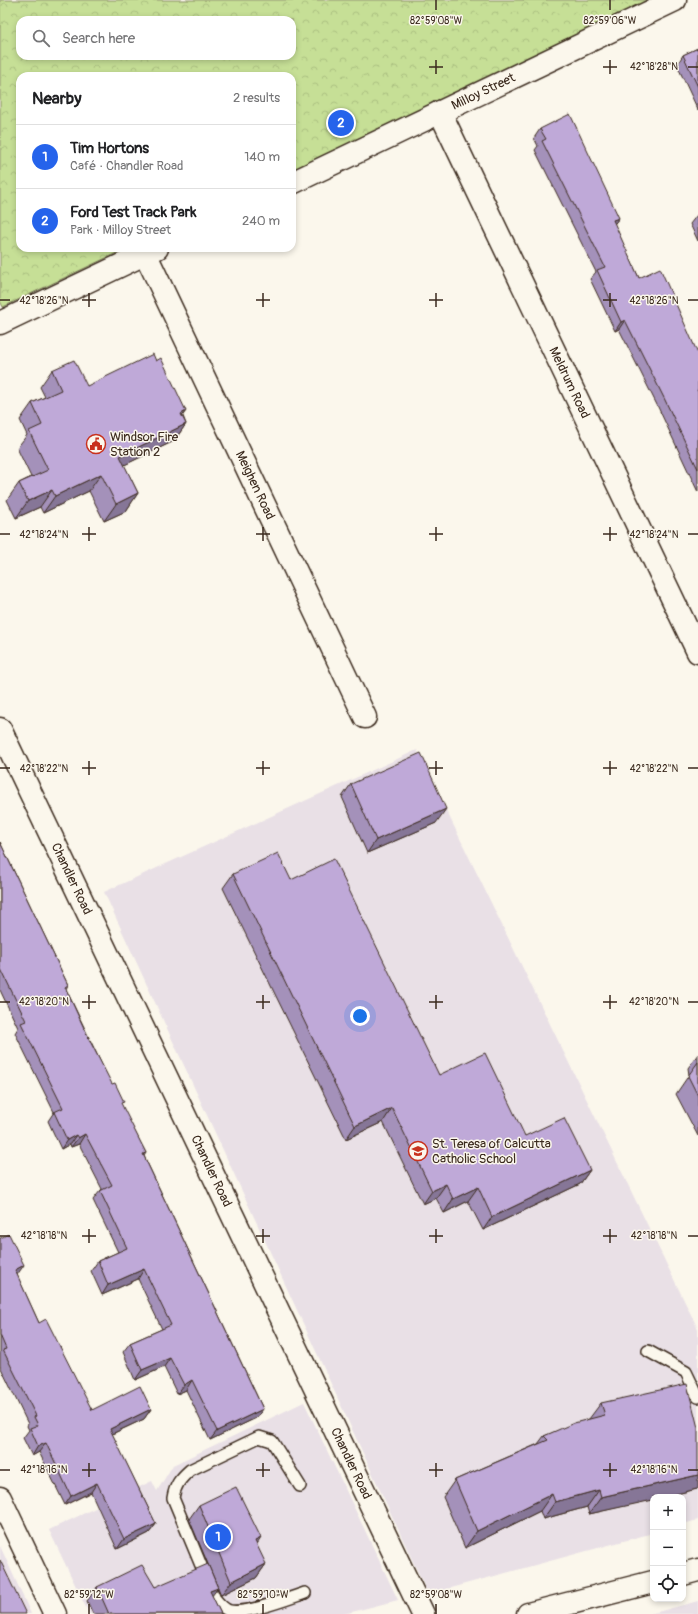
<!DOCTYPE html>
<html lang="en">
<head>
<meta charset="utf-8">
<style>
  :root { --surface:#fff; --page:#f2f2f2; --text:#202124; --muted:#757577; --line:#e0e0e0; --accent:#2563eb }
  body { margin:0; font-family:Pangolin,sans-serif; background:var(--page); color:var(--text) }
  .controls { position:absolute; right:12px; bottom:12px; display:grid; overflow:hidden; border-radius:8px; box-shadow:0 2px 6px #0003 }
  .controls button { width:36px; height:36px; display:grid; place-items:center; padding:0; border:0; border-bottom:1px solid var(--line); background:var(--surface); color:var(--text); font:20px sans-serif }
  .you { position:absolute; left:360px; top:1016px; width:14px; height:14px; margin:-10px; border:3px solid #fff; border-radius:50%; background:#1a73e8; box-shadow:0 0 0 6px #1a73e833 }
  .badge { display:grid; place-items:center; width:26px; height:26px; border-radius:50%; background:var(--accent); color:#fff; font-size:13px; font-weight:700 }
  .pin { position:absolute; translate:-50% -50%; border:2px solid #fff; box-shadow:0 1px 4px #0006 }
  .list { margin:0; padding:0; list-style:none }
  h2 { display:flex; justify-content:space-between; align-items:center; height:52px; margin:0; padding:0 16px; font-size:17px }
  h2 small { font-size:13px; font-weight:400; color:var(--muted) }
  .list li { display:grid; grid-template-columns:26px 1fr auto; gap:12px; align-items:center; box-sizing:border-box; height:64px; padding:0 16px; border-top:1px solid var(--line) }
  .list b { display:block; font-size:15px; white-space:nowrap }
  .list p { margin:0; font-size:13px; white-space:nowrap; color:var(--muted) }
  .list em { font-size:13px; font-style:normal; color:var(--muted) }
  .icon { flex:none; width:22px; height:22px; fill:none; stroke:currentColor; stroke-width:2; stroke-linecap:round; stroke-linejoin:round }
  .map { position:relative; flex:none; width:698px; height:1614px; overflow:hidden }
  .search { position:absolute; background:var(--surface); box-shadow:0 2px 6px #0003; left:16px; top:16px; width:280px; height:44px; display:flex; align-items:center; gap:10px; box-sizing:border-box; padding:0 14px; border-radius:12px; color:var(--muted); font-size:15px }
  .panel { position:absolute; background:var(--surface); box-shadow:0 2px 6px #0003; left:16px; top:72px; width:280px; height:180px; border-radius:12px }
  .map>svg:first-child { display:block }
  .built { fill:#e9e0e6 }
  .park { fill:url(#park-crowns); stroke:#80845a; fill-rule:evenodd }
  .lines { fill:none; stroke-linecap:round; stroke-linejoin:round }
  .service-casing { stroke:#3b2a1e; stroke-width:14 }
  .minor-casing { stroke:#3b2a1e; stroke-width:25 }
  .secondary-casing { stroke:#3b2a1e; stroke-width:25 }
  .service { stroke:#fbf7ec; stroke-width:11 }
  .minor { stroke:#fbf7ec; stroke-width:22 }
  .secondary { stroke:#fbf7ec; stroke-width:22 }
  .wall { fill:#a491ba; stroke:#3b2a1e }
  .shaded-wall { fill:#867697; stroke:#3b2a1e }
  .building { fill:#bfa9d8; stroke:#3b2a1e }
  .ticks { fill:none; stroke:#3b2a1e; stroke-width:1.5 }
  .labels { text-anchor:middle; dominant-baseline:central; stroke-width:3; stroke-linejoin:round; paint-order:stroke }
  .street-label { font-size:13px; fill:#3b2a1e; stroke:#fbf7ec }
  .poi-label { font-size:13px; fill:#3b2a1e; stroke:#fbf7ec; text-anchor:start }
  .ticks-label { font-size:10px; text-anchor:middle; fill:#3b2a1e; stroke:#fbf7ec; stroke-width:3; stroke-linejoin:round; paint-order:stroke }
</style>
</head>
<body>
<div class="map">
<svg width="698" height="1614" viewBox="0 0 698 1614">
  <defs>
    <pattern id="park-crowns" width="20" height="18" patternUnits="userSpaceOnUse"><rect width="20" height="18" fill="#c6df96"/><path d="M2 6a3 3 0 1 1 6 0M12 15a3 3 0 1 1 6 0" fill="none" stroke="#abc081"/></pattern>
  </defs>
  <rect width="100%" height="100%" fill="#fbf7ec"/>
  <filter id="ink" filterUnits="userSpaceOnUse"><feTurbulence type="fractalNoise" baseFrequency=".025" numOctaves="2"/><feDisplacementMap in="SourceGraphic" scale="8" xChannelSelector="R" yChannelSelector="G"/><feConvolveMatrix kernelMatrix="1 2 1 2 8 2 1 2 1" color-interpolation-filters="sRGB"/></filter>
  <g filter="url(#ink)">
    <g class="built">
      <path d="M417 750 698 1329V1520L683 1524V1497H653V1533L428 1594 104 892Z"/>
      <path d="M304 1402 398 1600 344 1614H89L49 1530 152 1481 157 1491 173 1465Z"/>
      <path d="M0 1546 31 1614H0Z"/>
      <path d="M698 1601V1614H650Z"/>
    </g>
    <path class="park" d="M0 0H650L292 170V76H20V248H127L3 307 0 301ZM20 20H292V56H20Z"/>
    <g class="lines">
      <g class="service-casing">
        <g id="service">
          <path d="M648 1351 686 1372 698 1397"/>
          <path d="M300 1486 272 1441 259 1437 190 1470C180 1479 175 1485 173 1498L215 1599C220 1604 223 1609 230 1611 248 1614 287 1599 305 1593"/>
        </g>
      </g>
      <g class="minor-casing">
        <g id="minor">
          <path id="s1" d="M440 112 698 652"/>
          <path id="s2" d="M292 183 675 0"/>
          <path id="s3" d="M145 253 365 717"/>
          <path d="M0 323 157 248"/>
          <path id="s4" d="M0 729 423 1614"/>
          <path d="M0 1498 55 1614"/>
        </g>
      </g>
      <g class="secondary-casing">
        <g id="secondary">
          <path d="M683 1574 698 1570"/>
          <path d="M528 1614 653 1582"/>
        </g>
      </g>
      <use href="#service" class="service"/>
      <use href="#minor" class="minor"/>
      <use href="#secondary" class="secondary"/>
    </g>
    <g class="wall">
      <path d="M698 48V110L677 65 683 55Z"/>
      <path d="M540 129 619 218 614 224 639 278 698 354V492L658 407 619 329 615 331 590 279 596 272 535 150 538 146 534 138Z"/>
      <path d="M698 214V241L690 224 697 215Z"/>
      <path d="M52 370 87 386 183 416 186 424 174 441 124 465 138 493 126 511 104 521 89 491 43 513 40 507 16 518 7 500 19 483 31 477 17 448 27 435 20 420 32 403 45 397 40 387Z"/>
      <path d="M351 784 436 823 367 853 342 797Z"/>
      <path d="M0 842 68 985 66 989 121 1105 146 1153 144 1156 263 1409 256 1418 210 1440 186 1390 177 1394 164 1367 135 1380 123 1352 130 1343 162 1329 138 1279 102 1295 91 1271 98 1261 118 1252 93 1200 100 1191 102 1189 79 1144 71 1147 70 1144 61 1149 48 1121 54 1112 15 1033 18 1028 0 990Z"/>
      <path d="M233 874 291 880 439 1075 525 1136 590 1170 580 1184 483 1230 468 1201 444 1213 436 1198 423 1204 383 1122 346 1139 223 888Z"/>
      <path d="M698 1054V1136L676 1094 689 1075 688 1068Z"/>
      <path d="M0 1238 39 1323 92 1410 151 1409 144 1419 112 1434 156 1524 149 1533 117 1549 91 1492 65 1505 39 1452 32 1456 23 1438 29 1430 27 1426 28 1424 0 1366Z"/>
      <path d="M601 1403 697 1489 589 1514 587 1507 543 1519 540 1511 465 1548 443 1497 455 1480 538 1444 544 1436 589 1419Z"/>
      <path d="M199 1505 266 1564 256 1578 221 1595 189 1519Z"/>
      <path d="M97 1587H155L212 1596 221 1614H93L87 1601Z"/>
    </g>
    <g class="shaded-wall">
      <path d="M619 218 612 227 613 220Z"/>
      <path d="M625 320 619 329 615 331 621 322Z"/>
      <path d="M186 411 174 428 181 414Z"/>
      <path d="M186 424 174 441 108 473 120 456Z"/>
      <path d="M101 474 89 491 43 513 55 496Z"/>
      <path d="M52 490 40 507 16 518 28 501Z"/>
      <path d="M138 493 126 511 104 521 116 504Z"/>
      <path d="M446 809 436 823 367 853 376 840Z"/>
      <path d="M392 1108 383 1122 346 1139 355 1126Z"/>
      <path d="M85 1134 79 1144 71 1147 78 1138Z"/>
      <path d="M76 1135 70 1144 61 1149 67 1140Z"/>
      <path d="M590 1170 580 1184 483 1230 492 1217Z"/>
      <path d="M446 1184 436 1198 423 1204 432 1191Z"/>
      <path d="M478 1187 468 1201 444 1213 453 1199Z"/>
      <path d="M24 1265 17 1275 8 1279 15 1270Z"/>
      <path d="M144 1269 138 1279 102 1295 108 1285Z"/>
      <path d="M170 1358 164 1367 135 1380 142 1370Z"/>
      <path d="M192 1380 186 1390 177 1394 184 1385Z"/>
      <path d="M151 1409 144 1419 103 1438 110 1429Z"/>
      <path d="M263 1409 256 1418 210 1440 217 1431Z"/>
      <path d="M46 1443 39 1452 32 1456 38 1446Z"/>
      <path d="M698 1475V1488L697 1489 664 1497H653V1500L589 1514 601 1497Z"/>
      <path d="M97 1483 91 1492 65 1505 71 1496Z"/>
      <path d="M599 1490 587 1507 543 1519 555 1502Z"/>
      <path d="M552 1494 540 1511 465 1548 477 1531Z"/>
      <path d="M156 1524 149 1533 117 1549 124 1539Z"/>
      <path d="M261 1538 252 1552 255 1541Z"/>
      <path d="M266 1564 256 1578 221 1595 231 1582Z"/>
      <path d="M218 1588 208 1601 210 1591Z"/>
    </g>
    <g class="building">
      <path d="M698 48V87L683 55Z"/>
      <path d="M570 114 619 218 613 220 639 278 660 268 698 354V389L697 390 698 392V469L664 398 625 320 621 322 597 270 605 267 542 141 546 139 540 129Z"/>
      <path d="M153 354 156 361 161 358 186 411 181 414 186 424 120 456 138 493 116 504 101 474 55 496 52 490 28 501 19 483 48 470 29 431 42 425 32 403 61 390 52 370 74 360 87 386Z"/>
      <path d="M421 753 446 809 376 840 351 784Z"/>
      <path d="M0 842 68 985 65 987 90 1041 112 1084 115 1083 124 1102 121 1103 146 1153 143 1154 263 1409 217 1431 192 1380 184 1385 170 1358 142 1370 130 1343 171 1325 144 1269 108 1285 98 1261 127 1248 100 1191 112 1185 85 1134 78 1138 76 1135 67 1140 54 1112 63 1108 21 1023 26 1021 0 967Z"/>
      <path d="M278 853 291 880 334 859 439 1075 485 1053 525 1136 564 1118 590 1170 492 1217 478 1187 453 1199 446 1184 432 1191 392 1108 355 1126 233 874Z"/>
      <path d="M698 1062V1096L688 1076Z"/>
      <path d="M9 1234 24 1265 15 1270 39 1323 46 1319 92 1410 140 1386 151 1409 110 1429 156 1524 124 1539 97 1483 71 1496 46 1443 38 1446 30 1428 38 1425 34 1417 36 1416 3 1350 6 1349 0 1335V1238Z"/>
      <path d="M687 1384 698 1428V1475L601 1497 599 1490 555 1502 552 1494 477 1531 455 1480 548 1440 544 1436 574 1423 605 1415 601 1403Z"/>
      <path d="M236 1487 261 1538 255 1541 266 1564 231 1582 199 1505Z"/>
      <path d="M0 1560 26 1614H0Z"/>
      <path d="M208 1564 218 1588 210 1591 221 1614H109L97 1587 142 1565 155 1587Z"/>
    </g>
  </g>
  <path class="ticks" d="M436 0V10M610 0V10M436 60V74M610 60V74M429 67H443M603 67H617M688 67H698M89 293V307M263 293V307M436 293V307M610 293V307M0 300H10M82 300H96M256 300H270M429 300H443M603 300H617M688 300H698M89 527V541M263 527V541M436 527V541M610 527V541M0 534H10M82 534H96M256 534H270M429 534H443M603 534H617M688 534H698M89 761V775M263 761V775M436 761V775M610 761V775M0 768H10M82 768H96M256 768H270M429 768H443M603 768H617M688 768H698M89 995V1009M263 995V1009M436 995V1009M610 995V1009M0 1002H10M82 1002H96M256 1002H270M429 1002H443M603 1002H617M688 1002H698M89 1229V1243M263 1229V1243M436 1229V1243M610 1229V1243M0 1236H10M82 1236H96M256 1236H270M429 1236H443M603 1236H617M688 1236H698M89 1463V1477M263 1463V1477M436 1463V1477M610 1463V1477M0 1470H10M82 1470H96M256 1470H270M429 1470H443M603 1470H617M688 1470H698M89 1604V1614M263 1604V1614M436 1604V1614"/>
  <defs>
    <g id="civic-ring" transform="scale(1)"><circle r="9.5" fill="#fbf7ec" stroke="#c8321e" stroke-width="1.5"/><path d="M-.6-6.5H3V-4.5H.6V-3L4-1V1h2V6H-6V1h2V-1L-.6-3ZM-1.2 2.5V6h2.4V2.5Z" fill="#c8321e"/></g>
    <g id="school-ring" transform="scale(1)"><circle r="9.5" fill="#fbf7ec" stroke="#c8321e" stroke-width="1.5"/><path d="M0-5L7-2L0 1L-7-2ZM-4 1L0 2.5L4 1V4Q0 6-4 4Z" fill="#c8321e"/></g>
  </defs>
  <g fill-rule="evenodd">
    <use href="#civic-ring" x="96" y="444"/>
    <use href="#school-ring" x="418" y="1151"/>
  </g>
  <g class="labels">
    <g class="street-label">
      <text stroke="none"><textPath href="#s2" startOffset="212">Milloy Street</textPath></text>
      <text stroke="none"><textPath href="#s1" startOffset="300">Meldrum Road</textPath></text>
      <text stroke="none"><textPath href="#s3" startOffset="257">Meighen Road</textPath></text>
      <text stroke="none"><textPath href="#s4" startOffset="166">Chandler Road</textPath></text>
      <text stroke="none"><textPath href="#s4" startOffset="490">Chandler Road</textPath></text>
      <text stroke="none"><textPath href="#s4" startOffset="814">Chandler Road</textPath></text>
    </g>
    <g class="poi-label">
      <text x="110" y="437">Windsor Fire<tspan x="110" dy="15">Station 2</tspan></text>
      <text x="432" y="1144">St. Teresa of Calcutta<tspan x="432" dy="15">Catholic School</tspan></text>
    </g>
  </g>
  <g class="ticks-label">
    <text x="436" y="24">82°59'08"W</text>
    <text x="610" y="24">82°59'06"W</text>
    <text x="654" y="70">42°18'28"N</text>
    <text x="44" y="304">42°18'26"N</text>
    <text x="654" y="304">42°18'26"N</text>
    <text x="44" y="538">42°18'24"N</text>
    <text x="654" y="538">42°18'24"N</text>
    <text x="44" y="772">42°18'22"N</text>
    <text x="654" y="772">42°18'22"N</text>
    <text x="44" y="1005">42°18'20"N</text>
    <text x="654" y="1005">42°18'20"N</text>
    <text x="44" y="1239">42°18'18"N</text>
    <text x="654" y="1239">42°18'18"N</text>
    <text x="44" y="1473">42°18'16"N</text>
    <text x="654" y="1473">42°18'16"N</text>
    <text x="89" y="1598">82°59'12"W</text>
    <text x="263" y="1598">82°59'10"W</text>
    <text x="436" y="1598">82°59'08"W</text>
  </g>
</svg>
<div class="controls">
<button>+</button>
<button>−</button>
<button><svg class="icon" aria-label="locate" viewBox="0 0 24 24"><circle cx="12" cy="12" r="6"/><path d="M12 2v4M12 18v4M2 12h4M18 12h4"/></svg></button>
</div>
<div class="you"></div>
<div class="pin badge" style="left:218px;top:1537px">1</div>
<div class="pin badge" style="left:341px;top:123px">2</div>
<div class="search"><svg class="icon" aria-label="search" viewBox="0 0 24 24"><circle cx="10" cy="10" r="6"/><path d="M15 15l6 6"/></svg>Search here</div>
<section class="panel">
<h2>Nearby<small>2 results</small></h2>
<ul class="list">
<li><span class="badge">1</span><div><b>Tim Hortons</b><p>Café · Chandler Road</p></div><em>140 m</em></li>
<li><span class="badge">2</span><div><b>Ford Test Track Park</b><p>Park · Milloy Street</p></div><em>240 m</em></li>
</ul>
</section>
</div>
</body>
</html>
